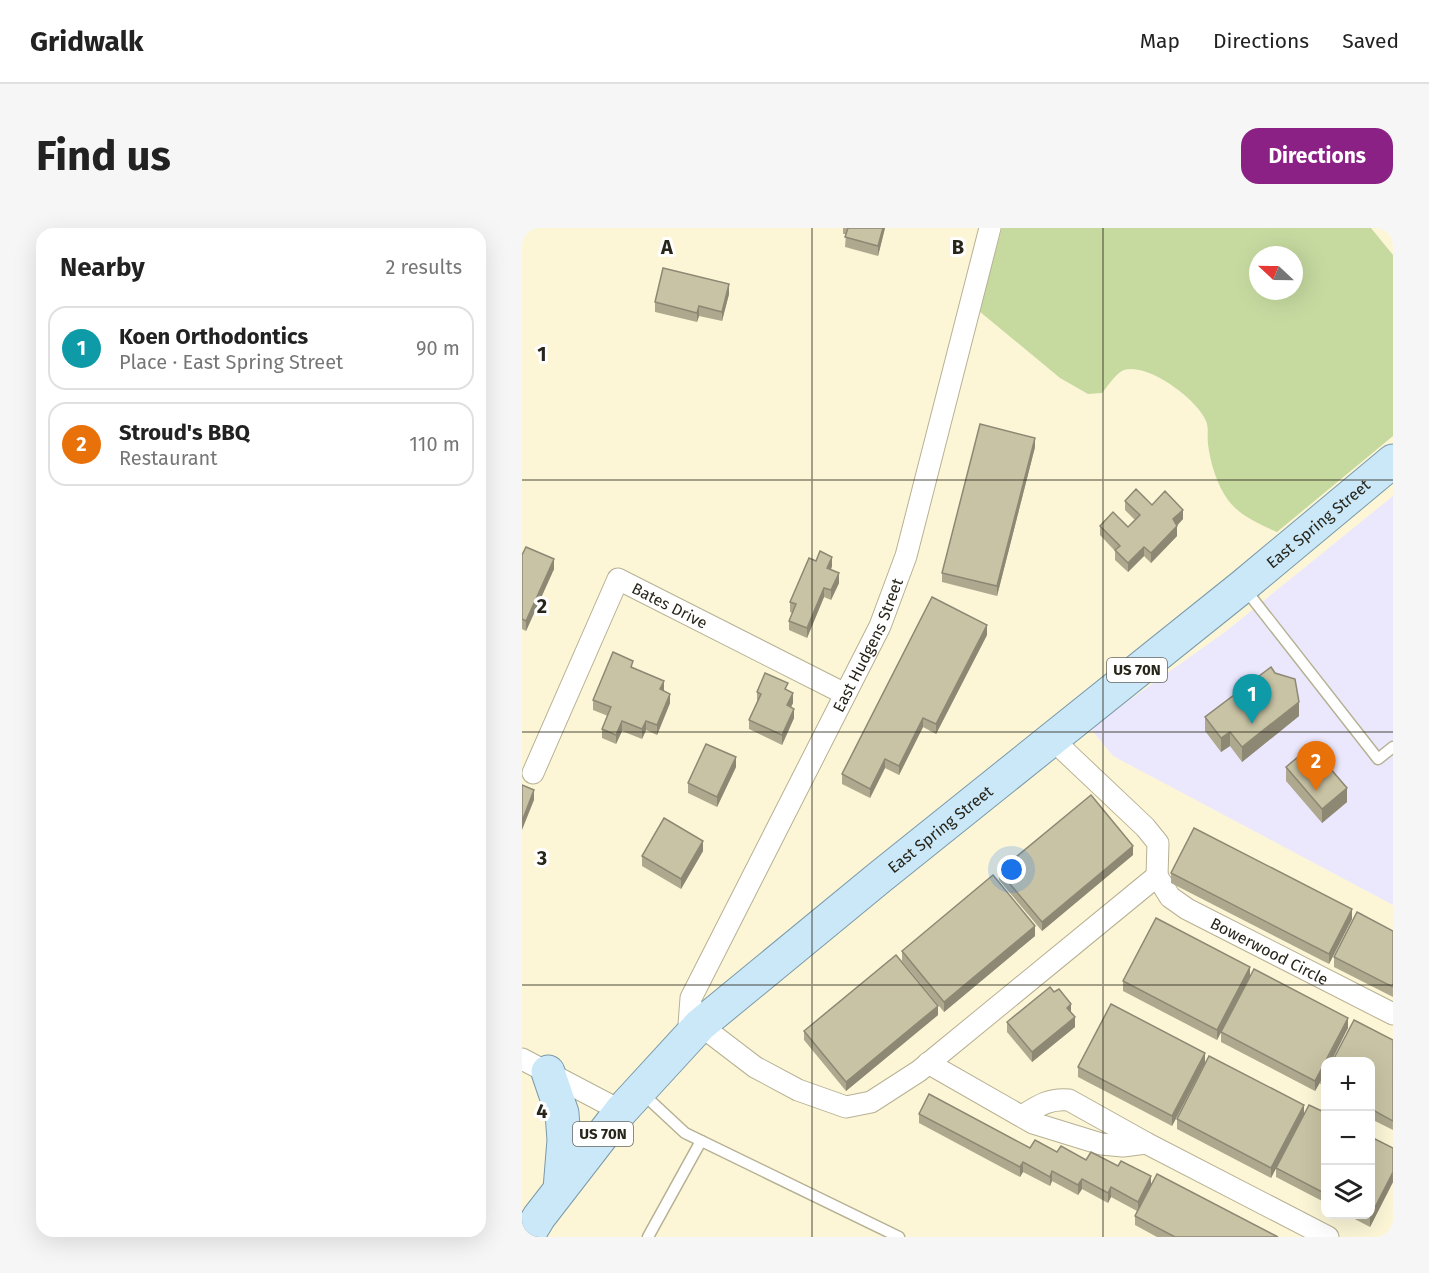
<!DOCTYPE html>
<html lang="en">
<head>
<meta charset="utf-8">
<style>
  :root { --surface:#fff; --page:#f6f6f6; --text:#222; --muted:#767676; --line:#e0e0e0; --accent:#8b2085 }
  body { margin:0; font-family:"Fira Sans",sans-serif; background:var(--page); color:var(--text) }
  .controls { position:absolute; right:18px; bottom:18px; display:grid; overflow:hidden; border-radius:12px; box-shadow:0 6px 24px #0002 }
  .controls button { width:54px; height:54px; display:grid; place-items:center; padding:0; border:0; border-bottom:2px solid var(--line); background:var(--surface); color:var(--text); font:30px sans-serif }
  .compass { position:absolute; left:727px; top:18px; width:54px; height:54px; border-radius:50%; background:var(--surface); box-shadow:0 6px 24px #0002; rotate:292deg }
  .you { position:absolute; left:490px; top:642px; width:21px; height:21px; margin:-15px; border:4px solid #fff; border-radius:50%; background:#1a73e8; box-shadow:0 0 0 9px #1a73e833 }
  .badge { display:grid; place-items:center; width:39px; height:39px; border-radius:50%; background:var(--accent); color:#fff; font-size:20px; font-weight:700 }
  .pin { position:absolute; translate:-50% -50px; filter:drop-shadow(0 2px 3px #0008) }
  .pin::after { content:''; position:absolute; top:32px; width:21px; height:18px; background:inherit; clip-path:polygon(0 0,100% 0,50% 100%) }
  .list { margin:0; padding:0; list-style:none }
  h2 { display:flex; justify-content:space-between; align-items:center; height:78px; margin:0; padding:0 24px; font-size:26px }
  h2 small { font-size:20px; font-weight:400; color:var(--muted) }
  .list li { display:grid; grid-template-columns:39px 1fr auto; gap:18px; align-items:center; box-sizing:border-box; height:84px; margin:0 12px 12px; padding:0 12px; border:2px solid var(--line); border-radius:18px }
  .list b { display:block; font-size:22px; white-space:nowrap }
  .list p { margin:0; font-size:20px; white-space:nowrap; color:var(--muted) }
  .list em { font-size:20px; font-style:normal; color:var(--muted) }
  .icon { flex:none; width:33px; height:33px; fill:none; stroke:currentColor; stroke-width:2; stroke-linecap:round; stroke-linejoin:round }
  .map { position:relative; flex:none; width:871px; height:1009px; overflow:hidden; border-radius:18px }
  header { display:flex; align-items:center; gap:36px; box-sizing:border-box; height:84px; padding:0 30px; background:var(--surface); border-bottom:2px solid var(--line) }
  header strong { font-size:28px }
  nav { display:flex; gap:33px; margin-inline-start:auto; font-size:21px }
  .intro { display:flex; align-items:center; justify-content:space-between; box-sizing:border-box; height:144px; padding:0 36px }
  h1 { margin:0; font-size:42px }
  .button { padding:15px 27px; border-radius:18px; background:var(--accent); color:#fff; font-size:21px; font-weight:700 }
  main { display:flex; gap:36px; padding:0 36px }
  aside { flex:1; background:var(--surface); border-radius:18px; box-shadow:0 6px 24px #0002 }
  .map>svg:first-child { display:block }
  .commercial { fill:#ebe8fe }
  .green { fill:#c6daa0; fill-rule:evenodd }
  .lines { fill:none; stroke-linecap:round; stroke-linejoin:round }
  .lane-casing { stroke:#b7b193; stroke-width:13 }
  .street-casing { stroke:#b7b193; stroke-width:23 }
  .primary-casing { stroke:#7b9aa8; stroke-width:35 }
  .lane { stroke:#fff; stroke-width:10 }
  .street { stroke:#fff; stroke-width:21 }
  .primary { stroke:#cbe8f9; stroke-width:33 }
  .wall { fill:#ada88e }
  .shaded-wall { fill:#8d8874 }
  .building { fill:#c9c3a5; stroke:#8d8874; stroke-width:1.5 }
  .grid { fill:none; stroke:#28261a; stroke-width:1.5; stroke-opacity:0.55 }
  .labels { text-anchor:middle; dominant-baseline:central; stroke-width:6; stroke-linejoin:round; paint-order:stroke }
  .shield { fill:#fff; stroke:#68675f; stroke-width:1.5 }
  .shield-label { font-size:15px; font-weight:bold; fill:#28261a }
  .street-label { font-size:16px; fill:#28261a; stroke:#fff }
  .grid-label { font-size:20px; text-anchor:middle; font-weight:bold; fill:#28261a; stroke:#fff; stroke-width:6; stroke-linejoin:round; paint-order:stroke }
</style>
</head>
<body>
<header>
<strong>Gridwalk</strong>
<nav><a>Map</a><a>Directions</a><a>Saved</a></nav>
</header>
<div class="intro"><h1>Find us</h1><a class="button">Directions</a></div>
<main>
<aside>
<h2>Nearby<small>2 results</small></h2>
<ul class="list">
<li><span class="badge" style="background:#0f9aa8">1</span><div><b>Koen Orthodontics</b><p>Place · East Spring Street</p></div><em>90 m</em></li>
<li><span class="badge" style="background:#e8710a">2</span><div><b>Stroud's BBQ</b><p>Restaurant</p></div><em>110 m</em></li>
</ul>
</aside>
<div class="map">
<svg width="871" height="1009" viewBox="0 0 871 1009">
  <rect width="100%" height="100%" fill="#fcf6d7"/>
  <path class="commercial" d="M871 268V677L591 528 568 500 703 404Z"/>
  <path class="green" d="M480 0H849L871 27V208L755 304C737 296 718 288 706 272 695 257 688 234 686 216 685 209 687 199 684 193 676 172 626 134 602 142 593 146 586 158 580 165L566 166 538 150 457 83ZM736 27H772V63H736Z"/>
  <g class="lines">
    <g class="lane-casing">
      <g id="lane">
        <path d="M723 361 856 531 871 519"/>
        <path d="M120 865 163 905 377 1009"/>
        <path d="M126 1009 179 913"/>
      </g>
    </g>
    <g class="street-casing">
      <g id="street">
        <path id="s1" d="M11 545 96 351 323 466"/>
        <path id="s2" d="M635 648 648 669 665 681 871 786"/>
        <path d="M178 797 233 839 276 862 324 879 349 874 397 843 635 648 636 615 623 599 530 511"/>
        <path id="s3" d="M166 810 169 770 358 398 384 328 468 0"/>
        <path d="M0 831 99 883"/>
        <path d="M406 835 511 895 579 916 601 918 624 915 806 1009"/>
        <path d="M500 888C516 878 527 870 547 872L624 915"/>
      </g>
    </g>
    <g class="primary-casing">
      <g id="primary">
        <path d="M26 844 40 885 42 912 38 961"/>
        <path id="s4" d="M5 1009 17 989 99 883 178 797 358 649 721 358 871 233"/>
      </g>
    </g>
    <use href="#lane" class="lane"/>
    <use href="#street" class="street"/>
    <use href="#primary" class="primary"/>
  </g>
  <g class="wall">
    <path d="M321 0H363L356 28 323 19 324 6H321Z"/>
    <path d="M207 66 200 93 177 88 175 94 133 84V74Z"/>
    <path d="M513 219 475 368 420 354V345Z"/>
    <path d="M603 273 630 277 661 291 655 298V308L629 335 622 328 606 344 593 332V323L578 307V298L606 299 613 292 603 282Z"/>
    <path d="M0 327 32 341 4 403 0 401Z"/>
    <path d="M294 333 310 338 309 342 317 355 309 372 302 369 285 410 267 402V393L270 385 268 384V374Z"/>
    <path d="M465 407 414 506 401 499 377 547 363 540 348 570 320 556V546Z"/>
    <path d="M111 440 141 463 148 475 135 507 124 502 120 511 100 503 94 516 80 510V501L86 488 71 482V472Z"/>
    <path d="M266 463 271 475 269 479 272 490 260 517 227 501V492L235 474V464Z"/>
    <path d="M777 488 720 534 708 518 699 524 683 503V489Z"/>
    <path d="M214 539 195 579 166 565V555Z"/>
    <path d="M764 539 825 574 800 595 764 553Z"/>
    <path d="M181 623 159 661 120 638V628Z"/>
    <path d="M611 627 520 703 477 652V643Z"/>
    <path d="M649 645 830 691 807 736 649 655Z"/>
    <path d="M871 703V769L812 739V729Z"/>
    <path d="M513 708 422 784 380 733V723Z"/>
    <path d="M728 748 695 812 601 763V753Z"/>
    <path d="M416 787 324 863 282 812V803Z"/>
    <path d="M485 794 553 799 510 834 485 804Z"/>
    <path d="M826 800 804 834V844L793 863 699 814V804Z"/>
    <path d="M871 812V902L849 891V834Z"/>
    <path d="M683 835 650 898 556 849V839Z"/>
    <path d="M804 847V867L799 865V855Z"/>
    <path d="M804 885V975L754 949V940L749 950 655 901V891Z"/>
    <path d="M397 886 508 920 535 924 564 932 629 957 756 1009H635L613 997V988L615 983 589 969 586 975 560 961 556 967 530 953 528 958 501 944 498 949 397 895Z"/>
    <path d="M871 920V954L848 999 825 987H849Z"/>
  </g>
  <g class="shaded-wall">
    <path d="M361 0H363L356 28V18Z"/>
    <path d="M207 56V66L200 93V84Z"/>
    <path d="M177 78V88L175 94V85Z"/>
    <path d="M513 210V219L475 368V358Z"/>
    <path d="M661 282V291L651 301V291Z"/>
    <path d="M655 298V308L629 335V325Z"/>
    <path d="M622 319V328L606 344V335Z"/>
    <path d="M310 329V338L305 350V340Z"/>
    <path d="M32 331V341L4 403V393Z"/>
    <path d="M317 345V355L309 372V362Z"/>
    <path d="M302 360V369L285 410V400Z"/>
    <path d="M465 397V407L414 506V496Z"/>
    <path d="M142 453V462L138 471V461Z"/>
    <path d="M271 465V475L265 487V477Z"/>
    <path d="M148 466V475L135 507V497Z"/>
    <path d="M777 474V488L720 534V519Z"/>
    <path d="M272 481V490L260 517V507Z"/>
    <path d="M401 490V499L377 547V538Z"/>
    <path d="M100 493V503L94 516V507Z"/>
    <path d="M124 493V502L120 511V501Z"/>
    <path d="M708 504V518L699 524V510Z"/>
    <path d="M214 529V539L195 579V569Z"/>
    <path d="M363 531V540L348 570V561Z"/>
    <path d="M825 560V574L800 595V581Z"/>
    <path d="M12 562V572L0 602V593Z"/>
    <path d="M181 613V623L159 661V651Z"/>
    <path d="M611 618V627L520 703V694Z"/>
    <path d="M830 681V691L807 736V726Z"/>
    <path d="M513 698V708L422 784V774Z"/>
    <path d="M728 739V748L695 812V802Z"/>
    <path d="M549 776V786L545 780Z"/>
    <path d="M416 778V787L324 863V854Z"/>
    <path d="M553 789V799L510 834V824Z"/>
    <path d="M826 790V800L809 834H804Z"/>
    <path d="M683 825V835L650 898V888Z"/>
    <path d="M804 834V844L793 863V853Z"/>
    <path d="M782 877V887L749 950V940Z"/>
    <path d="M501 934V944L498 949V939Z"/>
    <path d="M530 943V953L528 958V949Z"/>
    <path d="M871 944V954L848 999V989Z"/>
    <path d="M629 948V958L616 983V974Z"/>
    <path d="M560 951V961L556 967V957Z"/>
    <path d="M589 959V969L586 975V965Z"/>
  </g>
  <g class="building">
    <path d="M326 0H361L356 18 323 9Z"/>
    <path d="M141 40 207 56 200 84 177 78 175 85 133 74Z"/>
    <path d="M458 196 513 210 475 358 420 345Z"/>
    <path d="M614 261 630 277 643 263 661 282 651 291 655 298 629 325 622 319 606 335 593 322 598 318 578 298 591 284 606 299 618 287 603 273Z"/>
    <path d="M4 319 32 331 4 393 0 391V327Z"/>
    <path d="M298 323 310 329 305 340 317 345 309 362 302 360 285 400 267 393 274 376 268 374 287 330 294 333Z"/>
    <path d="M410 369 465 397 414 496 401 490 377 538 363 531 348 561 320 546Z"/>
    <path d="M91 424 111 433 109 439 142 453 138 461 148 466 135 497 124 493 120 501 100 493 94 507 80 501 89 479 71 472Z"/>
    <path d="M749 439 753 445 773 451 777 474 720 519 708 504 699 510 683 489Z"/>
    <path d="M243 445 266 455 263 461 271 465 265 477 272 481 260 507 227 492 239 466 235 464Z"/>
    <path d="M184 516 214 529 195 569 166 555Z"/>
    <path d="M789 518 825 560 800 581 764 539Z"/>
    <path d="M0 557 12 562 0 593Z"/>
    <path d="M569 567 611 618 520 694 477 643Z"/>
    <path d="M142 590 181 613 159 651 120 628Z"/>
    <path d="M672 600 830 681 807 726 649 645Z"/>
    <path d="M471 647 513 698 422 774 380 723Z"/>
    <path d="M835 684 871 703V759L812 729Z"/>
    <path d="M634 690 728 739 695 802 601 753Z"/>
    <path d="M374 727 416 778 324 854 282 803Z"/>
    <path d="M732 741 826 790 793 853 699 804Z"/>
    <path d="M528 759 532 764 537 761 549 776 545 780 553 789 510 824 485 794Z"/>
    <path d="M589 776 683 825 650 888 556 839Z"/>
    <path d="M832 792 871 812V893L849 881V834H810Z"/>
    <path d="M687 828 782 877 749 940 655 891Z"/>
    <path d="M804 847V858L799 855Z"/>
    <path d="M407 866 508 920 513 912 535 924 539 918 564 932 569 924 596 938 599 933 629 948 616 974 589 959 586 965 560 951 556 957 530 943 528 949 501 934 498 939 397 886Z"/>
    <path d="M787 877 804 885V966L754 940Z"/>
    <path d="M849 909 871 920V944L848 989 843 987H849Z"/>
    <path d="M635 946 756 1009H653L613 988Z"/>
  </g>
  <path class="grid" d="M290 0V1009M581 0V1009M0 252H871M0 504H871M0 757H871"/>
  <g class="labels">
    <g class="shield">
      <rect x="585" y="430" width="60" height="24" rx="4.5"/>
      <rect x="51" y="894" width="60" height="24" rx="4.5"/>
    </g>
    <g class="shield-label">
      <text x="615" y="442">US 70N</text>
      <text x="81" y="906">US 70N</text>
    </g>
    <g class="street-label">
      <text stroke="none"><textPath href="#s4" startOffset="1070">East Spring Street</textPath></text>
      <text stroke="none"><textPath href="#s1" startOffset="270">Bates Drive</textPath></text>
      <text stroke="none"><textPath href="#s3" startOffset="435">East Hudgens Street</textPath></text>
      <text stroke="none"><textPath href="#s4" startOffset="584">East Spring Street</textPath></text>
      <text stroke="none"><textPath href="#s2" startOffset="138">Bowerwood Circle</textPath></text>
    </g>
  </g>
  <g class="grid-label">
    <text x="145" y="26">A</text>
    <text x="436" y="26">B</text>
    <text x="20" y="133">1</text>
    <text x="20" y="385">2</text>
    <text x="20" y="637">3</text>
    <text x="20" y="890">4</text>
  </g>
</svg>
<div class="controls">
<button>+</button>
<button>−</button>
<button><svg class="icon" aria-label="layers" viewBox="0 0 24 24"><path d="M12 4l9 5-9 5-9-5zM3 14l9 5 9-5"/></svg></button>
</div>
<svg class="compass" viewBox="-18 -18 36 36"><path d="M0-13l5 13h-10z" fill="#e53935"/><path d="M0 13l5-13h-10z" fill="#767676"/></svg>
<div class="you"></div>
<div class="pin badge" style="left:730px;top:496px;background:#0f9aa8">1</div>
<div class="pin badge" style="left:794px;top:563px;background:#e8710a">2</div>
</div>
</main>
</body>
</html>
